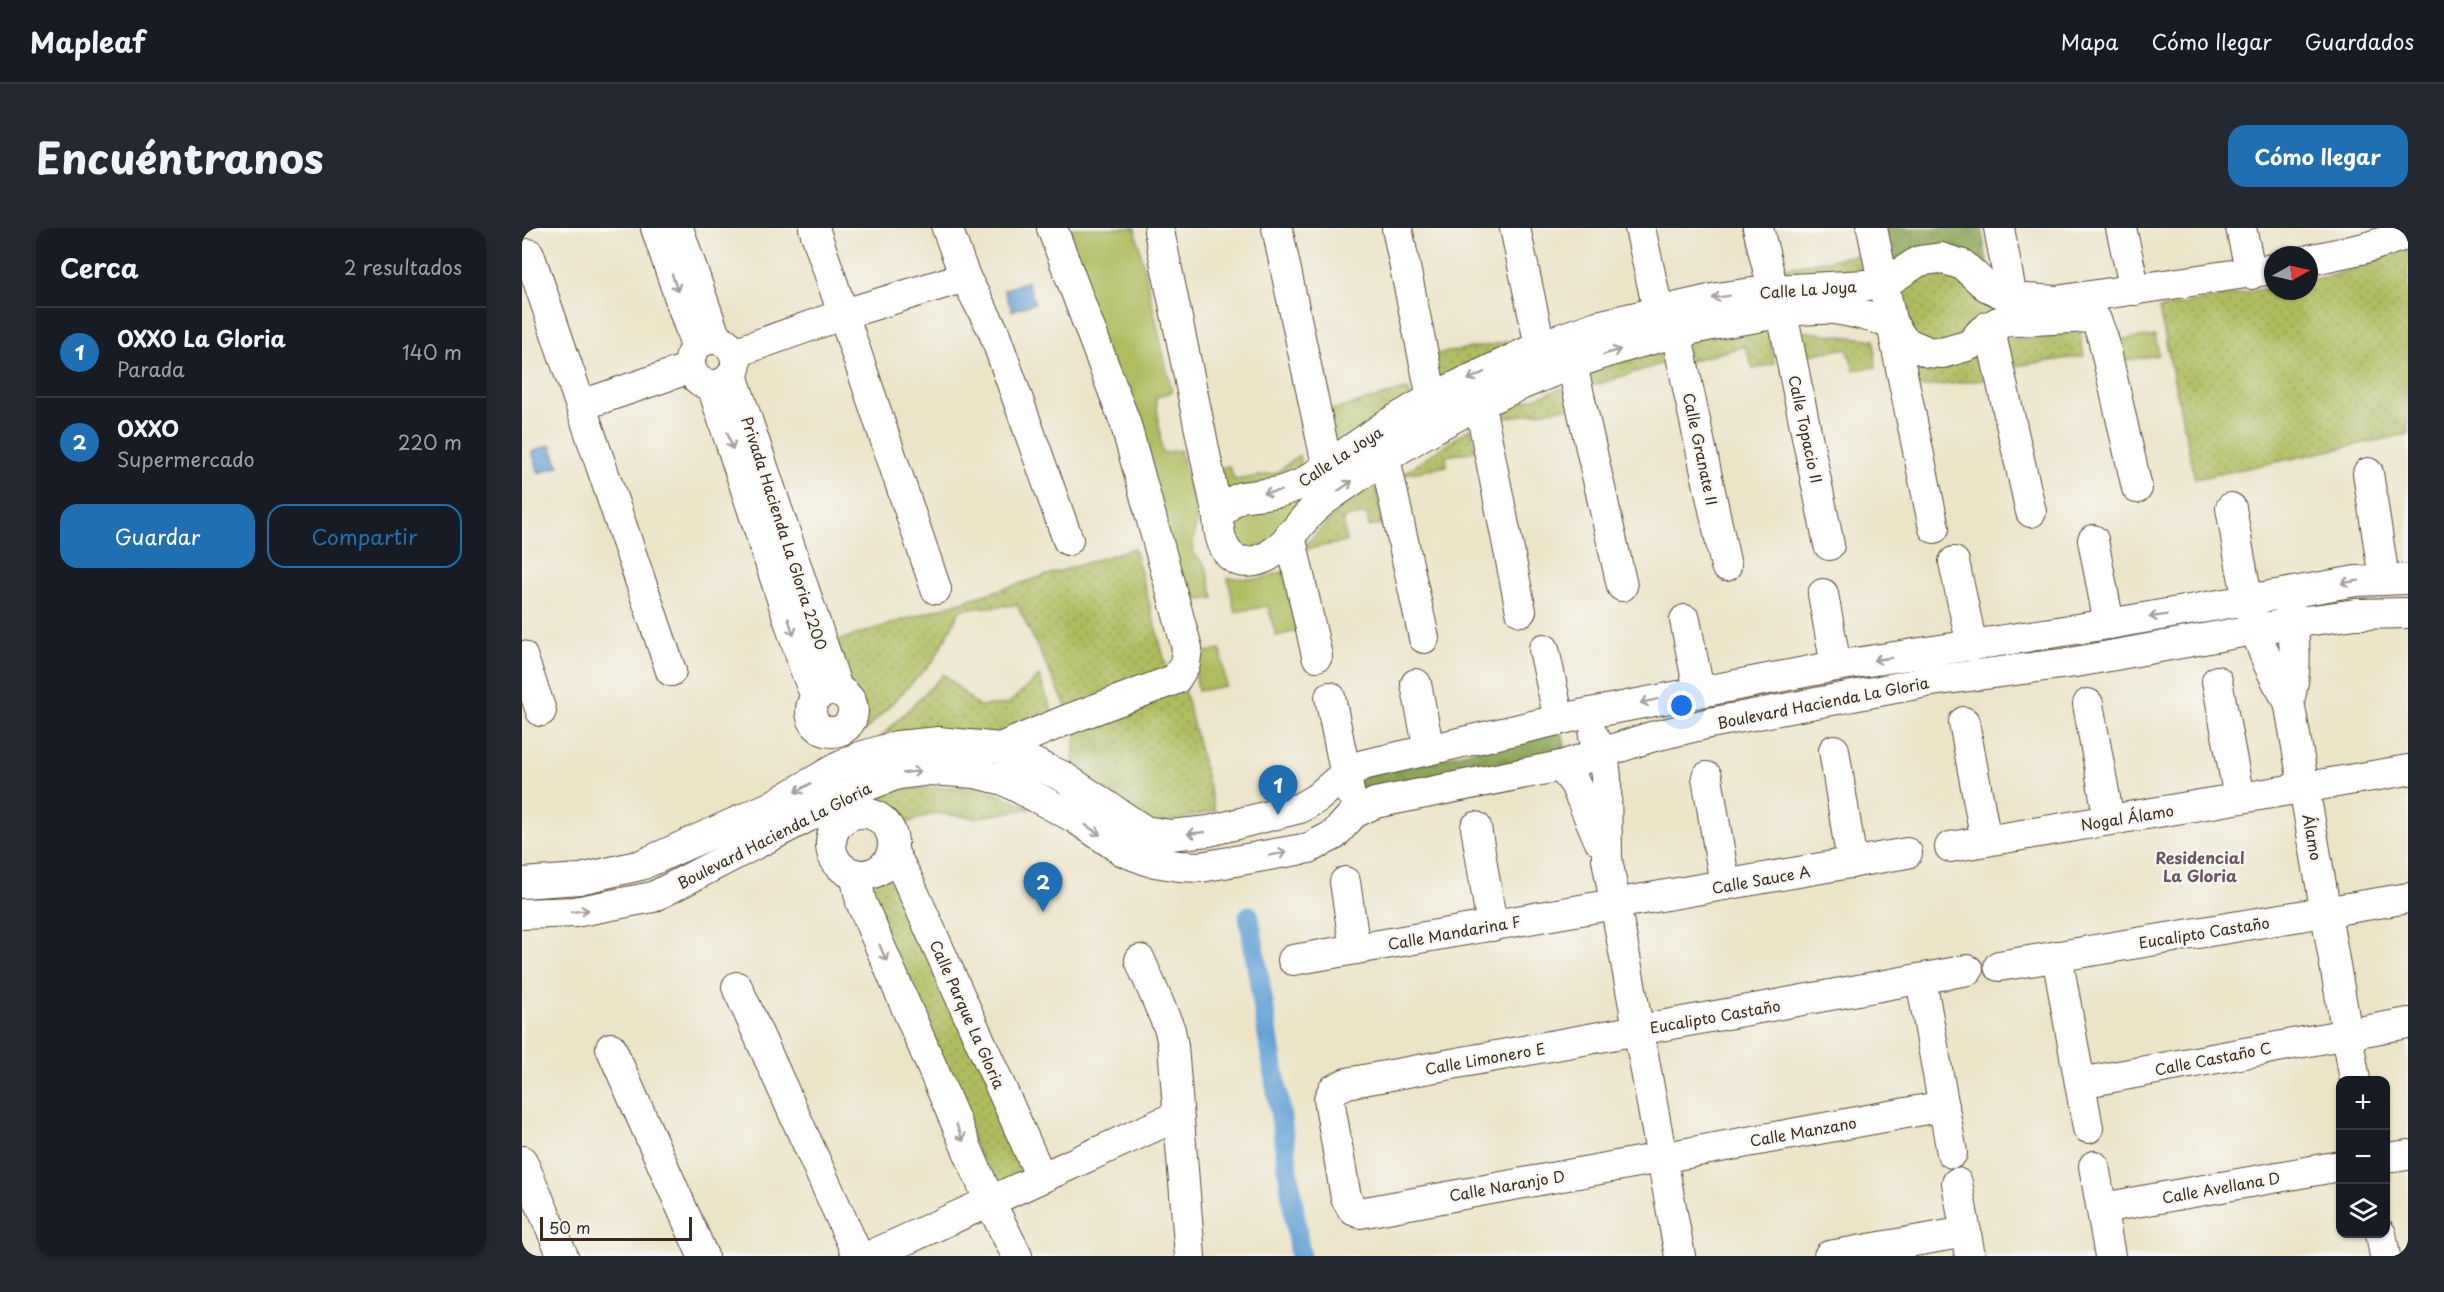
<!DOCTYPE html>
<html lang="es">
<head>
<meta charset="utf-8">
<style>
  :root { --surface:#171b24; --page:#242831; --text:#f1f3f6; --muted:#9ea1a6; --line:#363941; --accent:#1f6fb2 }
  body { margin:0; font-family:"Playpen Sans",sans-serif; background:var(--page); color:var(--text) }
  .controls { position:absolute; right:18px; bottom:18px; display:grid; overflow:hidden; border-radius:12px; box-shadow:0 2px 4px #0004 }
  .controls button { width:54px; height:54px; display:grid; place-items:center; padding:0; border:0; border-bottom:2px solid var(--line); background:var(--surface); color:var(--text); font:30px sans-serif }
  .compass { position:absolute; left:1742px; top:18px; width:54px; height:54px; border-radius:50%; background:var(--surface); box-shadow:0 2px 4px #0004; rotate:82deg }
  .scale { position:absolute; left:18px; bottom:15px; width:152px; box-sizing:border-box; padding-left:6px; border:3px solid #3b2a1e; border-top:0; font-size:16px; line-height:21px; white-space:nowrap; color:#3b2a1e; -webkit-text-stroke:4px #f6f6f2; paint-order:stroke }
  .you { position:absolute; left:1160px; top:478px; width:21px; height:21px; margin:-15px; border:4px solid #fff; border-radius:50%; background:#1a73e8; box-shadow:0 0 0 9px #1a73e833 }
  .badge { display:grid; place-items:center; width:39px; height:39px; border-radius:50%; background:var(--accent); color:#fff; font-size:20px; font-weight:700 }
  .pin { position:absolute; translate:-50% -50px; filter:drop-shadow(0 2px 3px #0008) }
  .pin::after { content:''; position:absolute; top:32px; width:21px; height:18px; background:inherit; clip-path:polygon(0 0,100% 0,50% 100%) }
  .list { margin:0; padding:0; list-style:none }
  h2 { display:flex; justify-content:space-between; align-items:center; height:78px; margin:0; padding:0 24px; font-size:26px }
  h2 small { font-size:20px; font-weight:400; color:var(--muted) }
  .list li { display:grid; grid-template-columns:39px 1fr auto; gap:18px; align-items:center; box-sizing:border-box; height:90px; padding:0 24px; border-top:2px solid var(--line) }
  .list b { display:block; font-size:22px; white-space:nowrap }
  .list p { margin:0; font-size:20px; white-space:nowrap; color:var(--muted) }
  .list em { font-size:20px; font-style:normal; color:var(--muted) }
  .actions { display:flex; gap:12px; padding:18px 24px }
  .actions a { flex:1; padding:14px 0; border:2px solid var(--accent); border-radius:18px; text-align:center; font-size:21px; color:var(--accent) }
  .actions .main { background:var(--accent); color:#fff }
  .icon { flex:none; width:33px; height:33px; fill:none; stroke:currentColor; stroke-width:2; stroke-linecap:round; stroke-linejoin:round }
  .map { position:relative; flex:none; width:1886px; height:1028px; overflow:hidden; border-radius:18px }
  header { display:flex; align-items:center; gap:36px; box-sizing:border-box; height:84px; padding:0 30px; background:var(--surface); border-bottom:2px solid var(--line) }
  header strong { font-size:28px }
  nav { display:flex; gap:33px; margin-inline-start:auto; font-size:21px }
  .intro { display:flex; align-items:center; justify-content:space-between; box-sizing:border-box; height:144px; padding:0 36px }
  h1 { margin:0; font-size:42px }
  .button { padding:15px 27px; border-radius:18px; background:var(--accent); color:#fff; font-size:21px; font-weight:700 }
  main { display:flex; gap:36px; padding:0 36px }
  aside { flex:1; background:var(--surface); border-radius:18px; box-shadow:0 2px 4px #0004 }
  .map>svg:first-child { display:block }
  .grass { fill:url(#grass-dots); stroke:#75733e; stroke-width:1.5 }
  .forest { fill:url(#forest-crowns); stroke:#63673a; stroke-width:1.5 }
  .garden { fill:#afbc5e; stroke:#75733e; stroke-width:1.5 }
  .water { fill:url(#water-ripples); stroke:#4f6579; stroke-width:1.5 }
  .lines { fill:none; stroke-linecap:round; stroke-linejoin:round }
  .canal { stroke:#63a0d4; stroke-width:21 }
  .minor-casing { stroke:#564637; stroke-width:32 }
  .minor { stroke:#fff; stroke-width:30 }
  .oneway { stroke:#a79f9a }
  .labels { text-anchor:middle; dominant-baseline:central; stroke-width:4.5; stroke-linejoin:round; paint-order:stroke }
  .street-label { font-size:15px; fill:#3b2a1e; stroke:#f6f6f2 }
  .neighbourhood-label { font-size:16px; font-weight:bold; fill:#6a565e; stroke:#f6f6f2 }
</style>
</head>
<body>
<header>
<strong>Mapleaf</strong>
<nav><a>Mapa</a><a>Cómo llegar</a><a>Guardados</a></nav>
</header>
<div class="intro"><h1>Encuéntranos</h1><a class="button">Cómo llegar</a></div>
<main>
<aside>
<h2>Cerca<small>2 resultados</small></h2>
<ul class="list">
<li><span class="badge">1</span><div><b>OXXO La Gloria</b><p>Parada</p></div><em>140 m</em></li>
<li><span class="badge">2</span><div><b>OXXO</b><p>Supermercado</p></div><em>220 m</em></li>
</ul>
<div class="actions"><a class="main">Guardar</a><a>Compartir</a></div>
</aside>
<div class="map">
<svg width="1886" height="1028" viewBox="0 0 1886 1028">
  <defs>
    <pattern id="grass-dots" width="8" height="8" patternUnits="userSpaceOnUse" patternTransform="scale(1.5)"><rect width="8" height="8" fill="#afbc5e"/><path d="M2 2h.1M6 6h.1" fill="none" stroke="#90994d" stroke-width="1.8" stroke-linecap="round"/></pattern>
    <pattern id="forest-crowns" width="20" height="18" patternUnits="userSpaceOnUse" patternTransform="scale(1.5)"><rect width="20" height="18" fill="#8ba455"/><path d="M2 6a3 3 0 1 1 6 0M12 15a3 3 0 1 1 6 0" fill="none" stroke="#738646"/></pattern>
    <pattern id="water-ripples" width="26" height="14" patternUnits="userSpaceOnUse" patternTransform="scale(1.5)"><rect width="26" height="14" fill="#63a0d4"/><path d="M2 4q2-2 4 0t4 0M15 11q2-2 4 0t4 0" fill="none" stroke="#5383ab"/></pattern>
  </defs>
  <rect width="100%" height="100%" fill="#f6f6f2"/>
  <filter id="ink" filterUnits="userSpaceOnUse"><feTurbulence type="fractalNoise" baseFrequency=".0167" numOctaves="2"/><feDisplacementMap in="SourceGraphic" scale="12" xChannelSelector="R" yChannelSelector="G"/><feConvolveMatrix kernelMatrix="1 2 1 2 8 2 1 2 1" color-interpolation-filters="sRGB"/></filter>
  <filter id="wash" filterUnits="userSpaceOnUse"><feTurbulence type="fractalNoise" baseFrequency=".008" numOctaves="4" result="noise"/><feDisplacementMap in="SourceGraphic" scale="24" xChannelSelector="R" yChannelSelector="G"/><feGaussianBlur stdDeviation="1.35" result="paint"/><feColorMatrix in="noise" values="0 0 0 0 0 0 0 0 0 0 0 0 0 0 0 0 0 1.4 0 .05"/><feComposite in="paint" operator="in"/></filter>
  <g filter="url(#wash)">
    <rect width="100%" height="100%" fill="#ece4c7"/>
    <g class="grass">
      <path d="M1886 21V206L1673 251 1637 81 1751 59V63H1787V52L1813 47Z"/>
      <path d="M1346 25 1354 50 1257 56 1255 41Z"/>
      <path d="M1388 46 1432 47 1482 81 1417 120 1388 110 1374 75Z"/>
      <path d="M1247 102 1252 136 1231 141 1223 118 1168 133 1163 110Z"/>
      <path d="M1270 102 1352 112 1354 139 1332 142 1325 120 1276 129Z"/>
      <path d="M1558 104 1562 128 1486 139 1481 112Z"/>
      <path d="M996 112 916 158 909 127Z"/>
      <path d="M1145 119V134L1071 158 1069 144Z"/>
      <path d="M1462 120 1461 152 1391 160 1387 134 1422 141Z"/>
      <path d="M1047 158 1050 179 975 191 972 184Z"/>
      <path d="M886 161 891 175 809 230 803 184Z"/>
      <path d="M949 200 954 223 924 228 925 238 879 247Z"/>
      <path d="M853 247 860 296 847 299 845 286 821 290 824 314 778 322Z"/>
      <path d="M612 320 647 448 546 482 495 377 439 381 412 432 343 503 314 413Z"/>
      <path d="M422 446 456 478 486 476 517 448 532 488 475 511 352 516Z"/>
      <path d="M662 460 693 583 631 597 550 543 555 496Z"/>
      <path d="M454 558 511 580 453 590 412 585 374 599 358 562Z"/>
      <path d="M371 636 508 941 471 960 340 654 357 648Z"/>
    </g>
    <g class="forest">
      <path d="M1360 0H1459L1468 50 1424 15 1368 43Z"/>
      <path d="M1040 503 1045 529 838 575 832 549Z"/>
    </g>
    <g class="garden">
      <path d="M540 0H613L650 164 634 169 640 225 658 222 675 289 670 323 684 339 692 370 663 374Z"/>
      <path d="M1633 108 1637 127 1595 134 1587 113Z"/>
      <path d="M861 210 752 315 717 327 703 294Z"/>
      <path d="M777 227 780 244 696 266 691 241 707 238 713 252 754 245Z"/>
      <path d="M761 344 775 403 754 408 746 378 713 384 706 350 737 351Z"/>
      <path d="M699 422 704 458 676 463 671 425Z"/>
    </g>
    <g class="water">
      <path d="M505 53 513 75 490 83 482 62Z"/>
      <path d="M29 217 37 238 17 245 10 224Z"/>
    </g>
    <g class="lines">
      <path class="canal" d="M727 688 758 883 778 1028"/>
    </g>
  </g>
  <g filter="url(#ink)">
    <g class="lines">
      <g class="minor-casing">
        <g id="minor">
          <path d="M134 0 174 118"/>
          <path d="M292 0 414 361"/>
          <path d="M425 0 443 49 471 102 546 312"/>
          <path d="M755 0 805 237"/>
          <path d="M875 0 910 170"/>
          <path d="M993 0 1018 118"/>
          <path d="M1118 0 1136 82"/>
          <path d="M1236 0 1251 62"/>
          <path d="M1350 0 1412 300"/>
          <path d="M1477 0 1490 70"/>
          <path d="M1599 0 1613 62"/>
          <path d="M1719 0 1729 46"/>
          <path d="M157 3 194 111"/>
          <path d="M637 3 696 289"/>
          <path d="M7 26 149 443"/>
          <path d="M1787 32 1843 20 1886 6"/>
          <path d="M1260 85 1307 317"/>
          <path d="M1467 98 1509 284"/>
          <path d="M1154 104 1204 338"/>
          <circle cx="191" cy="134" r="23"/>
          <path d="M212 125 322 86 443 49"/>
          <path d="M1050 136 1100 358"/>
          <path d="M210 147 316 463"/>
          <path d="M190 158 283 441 294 469"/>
          <path d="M60 177 168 140"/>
          <path d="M958 177 999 383"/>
          <path d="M863 230 902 410"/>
          <path d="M1846 245 1862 351"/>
          <path d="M1615 260 1581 110 1574 92 1568 89 1476 94 1458 105 1448 117 1420 125 1406 124 1383 114 1369 94C1351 90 1331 83 1312 81 1280 79 1248 87 1217 92 1082 115 953 167 841 245 825 257 807 267 793 280 775 296 759 328 733 333 703 339 697 311 696 289L708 275 719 269 757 264 780 256 864 197 910 170 1018 118 1075 98 1195 70 1251 62 1362 56 1397 33 1419 30 1441 37 1464 58 1490 70 1534 73 1751 41"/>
          <path d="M1709 280C1721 346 1728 416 1767 473"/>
          <path d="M768 307 795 428"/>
          <path d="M1571 312 1587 396"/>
          <path d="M1432 334 1450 418"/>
          <path d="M1301 366 1314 438"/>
          <path d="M1767 376C1773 409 1776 441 1767 473L1833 852"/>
          <path d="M1163 392 1177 463"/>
          <path d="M1022 421 1037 492"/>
          <path d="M0 428 19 483"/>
          <path d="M1695 453 1717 570"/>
          <path d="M894 456 907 522"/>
          <circle cx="310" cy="483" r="21"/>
          <path d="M808 469 827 563"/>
          <path d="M1566 476 1587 592"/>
          <path d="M1442 494 1464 613"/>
          <path d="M1072 509 1081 525 1084 549 1085 631 1158 1028"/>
          <path d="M478 520 542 493 654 451 663 436 665 420 603 194 530 0"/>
          <path d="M1312 522 1330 635"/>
          <path d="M1039 538 1053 556 1077 612"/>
          <path d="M1185 549 1203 657"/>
          <circle cx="340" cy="616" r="31"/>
          <path d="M954 599 970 698"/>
          <path d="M1428 619 1886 542"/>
          <path d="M371 624 385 650 519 949"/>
          <path d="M333 646 339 674 468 974 495 1028"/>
          <path d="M823 654 833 721"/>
          <path d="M0 655 58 651 119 637 248 579 313 541 338 529 375 518 417 514 478 520 540 548 623 603 648 607 687 603 778 580 795 570 823 546 841 537 1058 487 1314 438 1587 396 1834 353 1886 351"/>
          <path d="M0 686 53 684 131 669 347 557 376 546 408 542 453 545 482 552 553 590 601 623 627 633 657 638 679 639 787 620 812 607 832 585 853 575 1039 538 1129 509 1188 495 1410 453 1554 434 1770 395 1834 386 1886 385"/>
          <path d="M1535 728 1566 900"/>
          <path d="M618 732 648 802 651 818 668 1028"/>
          <path d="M771 732 1385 625"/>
          <path d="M1477 738 1886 670"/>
          <path d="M1399 751 1430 925"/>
          <path d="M215 759 336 1028"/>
          <path d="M89 820 181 1028"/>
          <path d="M1558 855 1886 795"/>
          <path d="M1422 878 838 985 831 982 824 970 807 871 811 862 825 855 1446 742"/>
          <path d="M1864 930 1886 927"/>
          <path d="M0 933 41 1028"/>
          <path d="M1572 938 1588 1028"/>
          <path d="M1435 955 1448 1028"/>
          <path d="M1580 980 1818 938"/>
          <path d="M1859 1006 1863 1028"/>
          <path d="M348 1028 655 888"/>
          <path d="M1307 1028 1444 1004"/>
        </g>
      </g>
      <use href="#minor" class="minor"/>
    </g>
    <defs><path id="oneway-shaft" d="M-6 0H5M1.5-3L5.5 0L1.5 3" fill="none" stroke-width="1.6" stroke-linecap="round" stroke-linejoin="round" transform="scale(1.5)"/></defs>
    <g class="oneway">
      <use href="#oneway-shaft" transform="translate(153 55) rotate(71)"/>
      <use href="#oneway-shaft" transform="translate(1199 69) rotate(171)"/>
      <use href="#oneway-shaft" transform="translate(1090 124) rotate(-17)"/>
      <use href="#oneway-shaft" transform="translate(954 148) rotate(154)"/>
      <use href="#oneway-shaft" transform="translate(208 213) rotate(72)"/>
      <use href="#oneway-shaft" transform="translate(823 258) rotate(-35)"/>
      <use href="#oneway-shaft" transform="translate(750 264) rotate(171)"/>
      <use href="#oneway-shaft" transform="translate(1828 354) rotate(171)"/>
      <use href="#oneway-shaft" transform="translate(1636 388) rotate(171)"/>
      <use href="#oneway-shaft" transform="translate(269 399) rotate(72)"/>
      <use href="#oneway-shaft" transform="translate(1360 431) rotate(172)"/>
      <use href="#oneway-shaft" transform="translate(1127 473) rotate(168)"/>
      <use href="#oneway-shaft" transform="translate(390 544) rotate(-7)"/>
      <use href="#oneway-shaft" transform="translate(281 560) rotate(149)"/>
      <use href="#oneway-shaft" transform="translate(571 602) rotate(34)"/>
      <use href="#oneway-shaft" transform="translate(674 605) rotate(174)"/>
      <use href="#oneway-shaft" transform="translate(756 626) rotate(-9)"/>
      <use href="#oneway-shaft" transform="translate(58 683) rotate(-7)"/>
      <use href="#oneway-shaft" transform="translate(361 725) rotate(67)"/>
      <use href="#oneway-shaft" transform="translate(438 905) rotate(67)"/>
    </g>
  </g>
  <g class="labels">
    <g class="street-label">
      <text transform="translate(1286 61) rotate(-4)">Calle La Joya</text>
      <text transform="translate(1284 201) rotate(78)">Calle Topacio II</text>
      <text transform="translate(1179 221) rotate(78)">Calle Granate II</text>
      <text transform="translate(818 228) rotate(-33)">Calle La Joya</text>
      <text transform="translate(263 305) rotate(72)">Privada Hacienda La Gloria 2200</text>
      <text transform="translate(1301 474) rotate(-11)">Boulevard Hacienda La Gloria</text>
      <text transform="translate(1605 589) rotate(-9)">Nogal Álamo</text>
      <text transform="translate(252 607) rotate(-27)">Boulevard Hacienda La Gloria</text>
      <text transform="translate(1791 609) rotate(80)">Álamo</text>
      <text transform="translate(1239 651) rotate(-10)">Calle Sauce A</text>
      <text transform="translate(932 704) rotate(-10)">Calle Mandarina F</text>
      <text transform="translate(1682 704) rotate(-9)">Eucalipto Castaño</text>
      <text transform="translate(446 786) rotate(66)">Calle Parque La Gloria</text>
      <text transform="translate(1193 788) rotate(-10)">Eucalipto Castaño</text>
      <text transform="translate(963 830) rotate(-10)">Calle Limonero E</text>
      <text transform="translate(1691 830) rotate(-11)">Calle Castaño C</text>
      <text transform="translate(1281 903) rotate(-10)">Calle Manzano</text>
      <text transform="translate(985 957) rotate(-10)">Calle Naranjo D</text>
      <text transform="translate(1699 959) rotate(-10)">Calle Avellana D</text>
    </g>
    <g class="neighbourhood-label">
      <text x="1678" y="629">Residencial<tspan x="1678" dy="18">La Gloria</tspan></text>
    </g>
  </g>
</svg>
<div class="controls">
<button>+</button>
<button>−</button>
<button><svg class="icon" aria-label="layers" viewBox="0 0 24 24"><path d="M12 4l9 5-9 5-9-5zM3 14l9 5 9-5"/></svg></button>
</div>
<svg class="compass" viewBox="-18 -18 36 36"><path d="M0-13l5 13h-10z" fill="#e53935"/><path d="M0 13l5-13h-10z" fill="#9ea1a6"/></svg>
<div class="scale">50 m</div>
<div class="you"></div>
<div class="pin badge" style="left:756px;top:587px">1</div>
<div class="pin badge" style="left:521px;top:684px">2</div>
</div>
</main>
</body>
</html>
